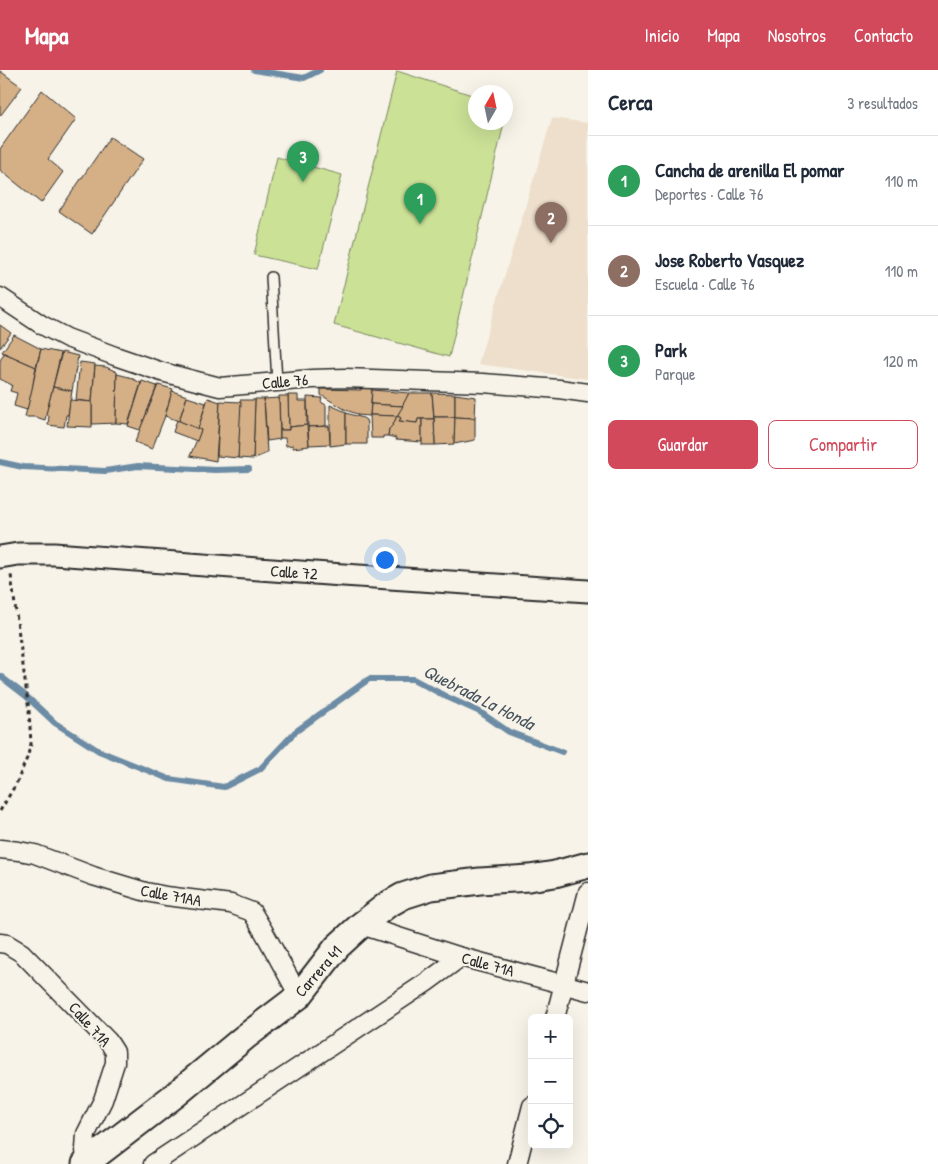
<!DOCTYPE html>
<html lang="es">
<head>
<meta charset="utf-8">
<style>
  :root { --surface:#fff; --page:#f6f6f7; --text:#1f2937; --muted:#747a83; --line:#e0e1e3; --accent:#d1495b }
  body { margin:0; font-family:"Patrick Hand",sans-serif; background:var(--page); color:var(--text) }
  .controls { position:absolute; right:15px; bottom:15px; display:grid; overflow:hidden; border-radius:8px; box-shadow:0 5px 20px #0002 }
  .controls button { width:45px; height:45px; display:grid; place-items:center; padding:0; border:0; border-bottom:1px solid var(--line); background:var(--surface); color:var(--text); font:25px sans-serif }
  .compass { position:absolute; left:468px; top:15px; width:45px; height:45px; border-radius:50%; background:var(--surface); box-shadow:0 5px 20px #0002; rotate:9deg }
  .you { position:absolute; left:384px; top:489px; width:18px; height:18px; margin:-12px; border:4px solid #fff; border-radius:50%; background:#1a73e8; box-shadow:0 0 0 8px #1a73e833 }
  .badge { display:grid; place-items:center; width:32px; height:32px; border-radius:50%; background:var(--accent); color:#fff; font-size:16px; font-weight:700 }
  .pin { position:absolute; translate:-50% -41px; filter:drop-shadow(0 1px 2px #0008) }
  .pin::after { content:''; position:absolute; top:26px; width:18px; height:15px; background:inherit; clip-path:polygon(0 0,100% 0,50% 100%) }
  .list { margin:0; padding:0; list-style:none }
  h2 { display:flex; justify-content:space-between; align-items:center; height:65px; margin:0; padding:0 20px; font-size:21px }
  h2 small { font-size:16px; font-weight:400; color:var(--muted) }
  .list li { display:grid; grid-template-columns:32px 1fr auto; gap:15px; align-items:center; box-sizing:border-box; height:90px; padding:0 20px; border-top:1px solid var(--line) }
  .list b { display:block; font-size:19px; white-space:nowrap }
  .list p { margin:0; font-size:16px; white-space:nowrap; color:var(--muted) }
  .list em { font-size:16px; font-style:normal; color:var(--muted) }
  .actions { display:flex; gap:10px; padding:15px 20px }
  .actions a { flex:1; padding:11px 0; border:1px solid var(--accent); border-radius:8px; text-align:center; font-size:18px; color:var(--accent) }
  .actions .main { background:var(--accent); color:#fff }
  .icon { flex:none; width:28px; height:28px; fill:none; stroke:currentColor; stroke-width:2; stroke-linecap:round; stroke-linejoin:round }
  .map { position:relative; flex:none; width:588px; height:1094px; overflow:hidden }
  header { display:flex; align-items:center; gap:30px; box-sizing:border-box; height:70px; padding:0 25px; background:var(--accent); color:#fff }
  header strong { font-size:24px }
  nav { display:flex; gap:28px; margin-inline-start:auto; font-size:18px }
  main { display:flex }
  aside { flex:1; background:var(--surface) }
  .map>svg:first-child { display:block }
  .built { fill:#eddfcb }
  .green { fill:#cae196; stroke:#7a8660 }
  .lines { fill:none; stroke-linecap:round; stroke-linejoin:round }
  .stream { stroke:#6c8ba4; stroke-width:6 }
  .building { fill:#d5b087; stroke:#2b2b2b }
  .service-casing { stroke:#2b2b2b; stroke-width:12 }
  .minor-casing { stroke:#2b2b2b; stroke-width:21 }
  .tertiary-casing { stroke:#2b2b2b; stroke-width:25 }
  .secondary-casing { stroke:#2b2b2b; stroke-width:29 }
  .path { stroke:#2b2b2b; stroke-width:3; stroke-dasharray:4 4; stroke-linecap:butt }
  .service { stroke:#f7f3e8; stroke-width:9 }
  .minor { stroke:#f7f3e8; stroke-width:18 }
  .tertiary { stroke:#f7f3e8; stroke-width:21 }
  .secondary { stroke:#f7f3e8; stroke-width:25 }
  .labels { text-anchor:middle; dominant-baseline:central; stroke-width:4; stroke-linejoin:round; paint-order:stroke }
  .street-label { font-size:16px; fill:#2b2b2b; stroke:#f7f3e8 }
  .water-label { font-size:18px; font-style:italic; fill:#46535e; stroke:#f7f3e8 }
</style>
</head>
<body>
<header>
<strong>Mapa</strong>
<nav><a>Inicio</a><a>Mapa</a><a>Nosotros</a><a>Contacto</a></nav>
</header>
<main>
<div class="map">
<svg width="588" height="1094" viewBox="0 0 588 1094">
  <rect width="100%" height="100%" fill="#f7f3e8"/>
  <filter id="ink" filterUnits="userSpaceOnUse"><feTurbulence type="fractalNoise" baseFrequency=".02" numOctaves="2"/><feDisplacementMap in="SourceGraphic" scale="10" xChannelSelector="R" yChannelSelector="G"/><feConvolveMatrix kernelMatrix="1 2 1 2 8 2 1 2 1" color-interpolation-filters="sRGB"/></filter>
  <g filter="url(#ink)">
    <path class="built" d="M552 48 588 53V309L478 294Z"/>
    <g class="green">
      <path d="M397 1 475 26 476 52 504 53 449 287 334 255Z"/>
      <path d="M277 87 342 105 318 199 254 185Z"/>
    </g>
    <g class="lines">
      <g class="stream">
        <path d="M254 0 304 8 320 0"/>
        <path d="M0 392 23 397 105 401 138 396 215 400 249 399"/>
        <path d="M0 606 26 626 55 653 99 681 169 709 224 717 260 699 295 662 369 609H413L447 627 480 642 509 662 562 682"/>
      </g>
    </g>
    <g class="building">
      <path d="M0 1 22 17 0 46Z"/>
      <path d="M42 20 76 49 48 89 63 102 41 133 0 100V79Z"/>
      <path d="M110 67 143 89 92 164 59 141Z"/>
      <path d="M0 255 11 263 0 278Z"/>
      <path d="M14 265 41 279 36 297 2 282Z"/>
      <path d="M41 279 61 283 45 350 36 347H25Z"/>
      <path d="M62 282 78 286 72 321 53 317Z"/>
      <path d="M4 283 36 297 32 319 27 340 14 336 17 323 10 321 12 315 0 309V291Z"/>
      <path d="M80 292 95 294 92 332 76 330Z"/>
      <path d="M95 296 106 297 117 302 116 353 92 354V332Z"/>
      <path d="M117 304 129 307 141 313 128 354 116 353Z"/>
      <path d="M142 311 157 316 140 360 128 356Z"/>
      <path d="M158 315 173 319 165 346 152 379 135 372Z"/>
      <path d="M53 317 72 321 68 345H66L64 357 48 355 49 346 46 344Z"/>
      <path d="M362 317 372 318 370 346 357 345V344L346 340 321 325V319L361 320Z"/>
      <path d="M372 320 409 323 403 336 371 334Z"/>
      <path d="M172 321 187 326 179 351 165 346Z"/>
      <path d="M409 323H432L434 349H418L417 353 399 351 401 348 397 346Z"/>
      <path d="M432 323 455 324V347H434Z"/>
      <path d="M455 324 476 327 475 348 455 347Z"/>
      <path d="M288 325H298V331H307V355L289 357Z"/>
      <path d="M279 326H288L289 360H280Z"/>
      <path d="M187 327 206 333 198 359 179 351Z"/>
      <path d="M307 327 322 328 321 332 326 335V356L308 357Z"/>
      <path d="M208 328 220 332 216 391 190 386 201 360 198 359Z"/>
      <path d="M279 328 280 369 267 371 264 329Z"/>
      <path d="M255 329H264L267 383 253 389Z"/>
      <path d="M70 330 92 332V357L67 356Z"/>
      <path d="M240 330H255L253 389 238 388Z"/>
      <path d="M220 331 241 332 238 388 217 386Z"/>
      <path d="M371 334 403 336 397 346 370 345Z"/>
      <path d="M330 335 346 342V374L330 376Z"/>
      <path d="M346 343 363 348 366 350 367 354V374H346Z"/>
      <path d="M370 345 397 346 393 355 389 359 388 366H383V368H371Z"/>
      <path d="M397 346 401 348 399 351 417 353 418 349H422V372L396 370V368L388 366 389 359 393 355Z"/>
      <path d="M434 347H455L454 374 435 375Z"/>
      <path d="M455 347 475 348V370L454 374Z"/>
      <path d="M422 349H434L435 375H422Z"/>
      <path d="M177 350 201 360 197 371 173 362Z"/>
      <path d="M307 355 309 376 293 378V375L286 376 285 368H280V360H289V357Z"/>
      <path d="M329 356 330 374 309 375 308 357Z"/>
    </g>
    <g class="lines">
      <g class="service-casing">
        <path id="service" d="M271 207 277 312"/>
      </g>
      <g class="minor-casing">
        <g id="minor">
          <path d="M0 227 42 255 67 268 115 286 162 302 220 317 312 309 345 308 483 313 559 319 588 323"/>
          <path d="M0 779 19 781 35 784 93 806 146 822 166 826 231 834 252 842 264 862 299 926"/>
          <path d="M361 855 461 887 588 921"/>
          <path d="M0 873 7 874 22 883 108 971 115 982V993L103 1030 86 1064 85 1079 86 1092"/>
          <path d="M555 948 588 822"/>
          <path d="M153 1094 427 912 461 887"/>
          <path d="M517 1094 532 1036"/>
        </g>
      </g>
      <g class="tertiary-casing">
        <path id="tertiary" d="M0 487 18 484H54L328 504 588 521"/>
      </g>
      <g class="secondary-casing">
        <path id="secondary" d="M85 1094 175 1025 245 967 299 926 337 877 361 855 387 835 403 826 431 817 480 811 529 808 555 804 588 795"/>
      </g>
      <path class="path" d="M0 741 16 714 27 688 31 674 29 641 11 505"/>
      <use href="#service" class="service"/>
      <use href="#minor" class="minor"/>
      <use href="#tertiary" class="tertiary"/>
      <use href="#secondary" class="secondary"/>
    </g>
  </g>
  <g class="labels">
    <g class="street-label">
      <text transform="translate(285 311) rotate(-5)">Calle 76</text>
      <text transform="translate(294 502) rotate(4)">Calle 72</text>
      <text transform="translate(171 825) rotate(10)">Calle 71AA</text>
      <text transform="translate(488 894) rotate(15)">Calle 71A</text>
      <text transform="translate(318 901) rotate(-49)">Carrera 41</text>
      <text transform="translate(90 954) rotate(48)">Calle 71A</text>
    </g>
    <g class="water-label">
      <text transform="translate(479 627) rotate(27)">Quebrada La Honda</text>
    </g>
  </g>
</svg>
<div class="controls">
<button>+</button>
<button>−</button>
<button><svg class="icon" aria-label="locate" viewBox="0 0 24 24"><circle cx="12" cy="12" r="6"/><path d="M12 2v4M12 18v4M2 12h4M18 12h4"/></svg></button>
</div>
<svg class="compass" viewBox="-18 -18 36 36"><path d="M0-13l5 13h-10z" fill="#e53935"/><path d="M0 13l5-13h-10z" fill="#747a83"/></svg>
<div class="you"></div>
<div class="pin badge" style="left:420px;top:154px;background:#2e9e5b">1</div>
<div class="pin badge" style="left:551px;top:173px;background:#8d6e63">2</div>
<div class="pin badge" style="left:303px;top:112px;background:#2e9e5b">3</div>
</div>
<aside>
<h2>Cerca<small>3 resultados</small></h2>
<ul class="list">
<li><span class="badge" style="background:#2e9e5b">1</span><div><b>Cancha de arenilla El pomar</b><p>Deportes · Calle 76</p></div><em>110 m</em></li>
<li><span class="badge" style="background:#8d6e63">2</span><div><b>Jose Roberto Vasquez</b><p>Escuela · Calle 76</p></div><em>110 m</em></li>
<li><span class="badge" style="background:#2e9e5b">3</span><div><b>Park</b><p>Parque</p></div><em>120 m</em></li>
</ul>
<div class="actions"><a class="main">Guardar</a><a>Compartir</a></div>
</aside>
</main>
</body>
</html>
